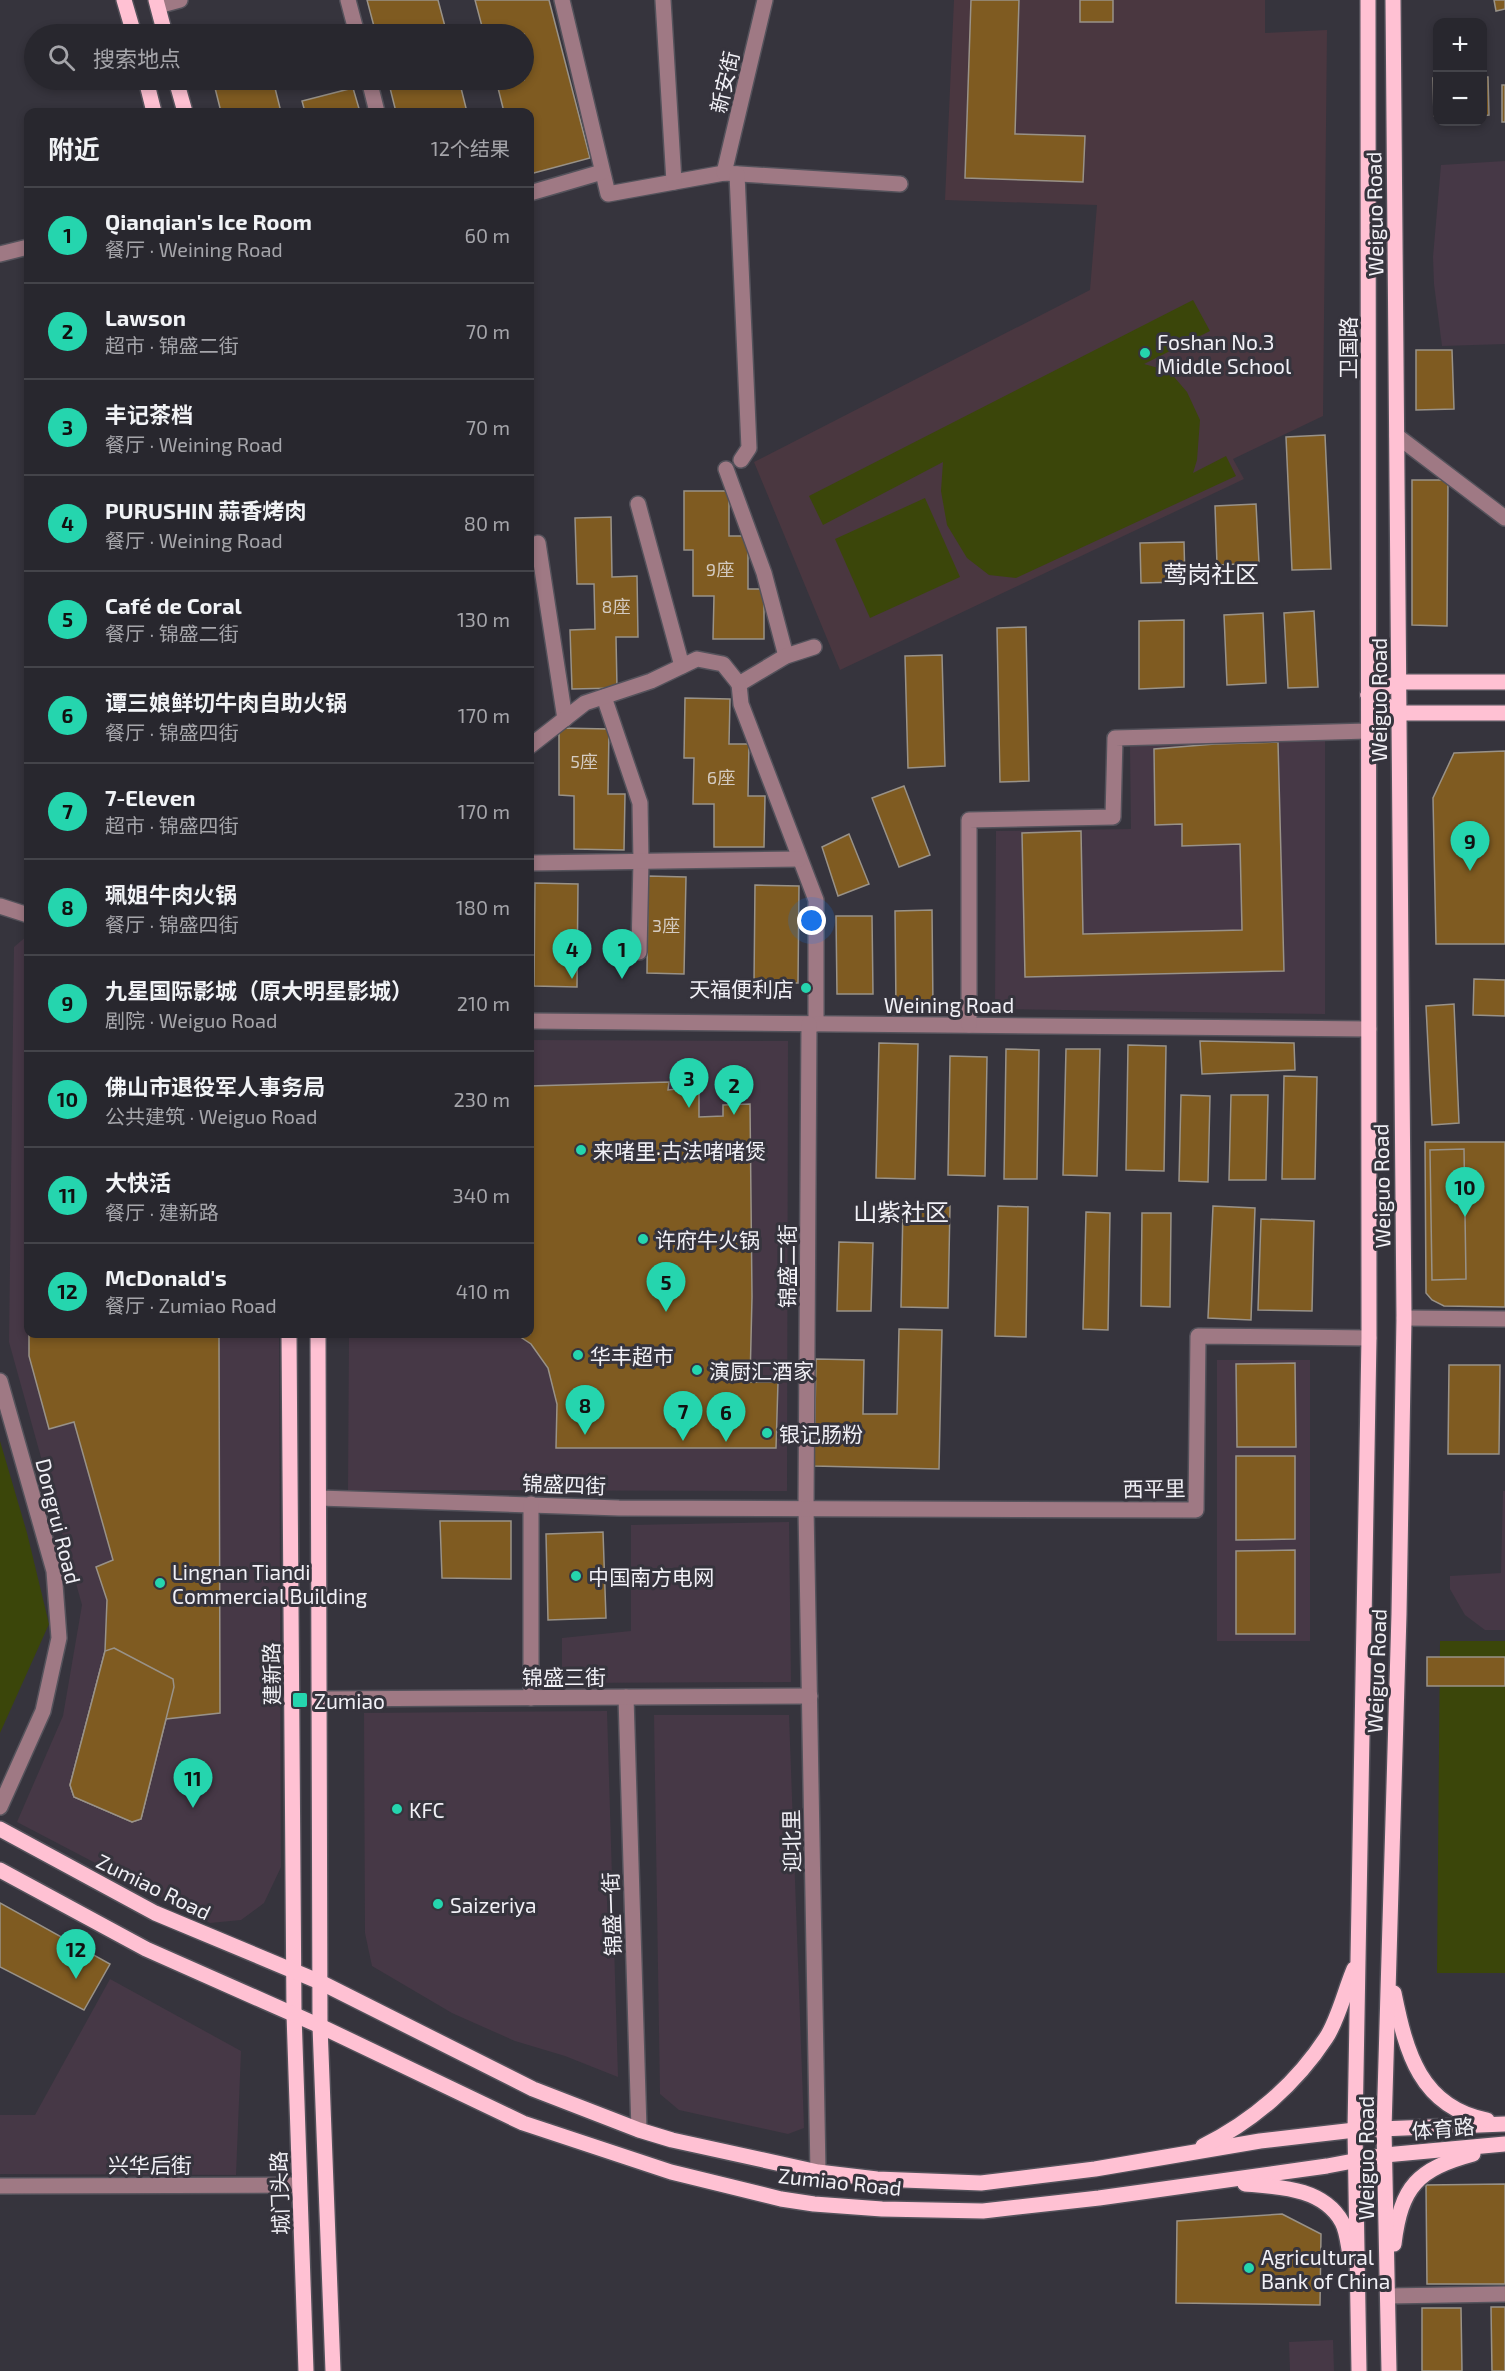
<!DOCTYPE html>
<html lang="zh">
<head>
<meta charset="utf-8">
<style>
  :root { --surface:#28272e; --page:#302f36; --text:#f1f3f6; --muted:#a5a5aa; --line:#44444a; --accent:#25d5ae }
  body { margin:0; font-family:"Exo 2","Noto Sans SC",sans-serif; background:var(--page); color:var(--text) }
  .controls { position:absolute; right:18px; top:18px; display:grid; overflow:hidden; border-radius:12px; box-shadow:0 3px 9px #0003 }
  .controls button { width:54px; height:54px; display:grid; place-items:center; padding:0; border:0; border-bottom:2px solid var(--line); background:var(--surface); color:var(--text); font:30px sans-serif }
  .you { position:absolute; left:812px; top:921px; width:21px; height:21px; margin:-15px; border:4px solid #fff; border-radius:50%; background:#1a73e8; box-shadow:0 0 0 9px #1a73e833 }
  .badge { display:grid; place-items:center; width:39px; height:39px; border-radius:50%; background:var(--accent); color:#111; font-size:20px; font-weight:700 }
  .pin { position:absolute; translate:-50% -50px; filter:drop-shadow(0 2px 3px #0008) }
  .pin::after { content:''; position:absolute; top:32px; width:21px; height:18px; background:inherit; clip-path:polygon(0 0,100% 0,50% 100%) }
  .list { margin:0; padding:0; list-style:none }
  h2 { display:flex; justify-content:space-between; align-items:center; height:78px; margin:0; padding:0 24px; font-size:26px }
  h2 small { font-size:20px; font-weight:400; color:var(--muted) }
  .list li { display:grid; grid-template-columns:39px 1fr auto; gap:18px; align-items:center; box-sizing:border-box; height:96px; padding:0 24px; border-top:2px solid var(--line) }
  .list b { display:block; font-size:22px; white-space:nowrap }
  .list p { margin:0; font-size:20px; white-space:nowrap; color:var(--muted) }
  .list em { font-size:20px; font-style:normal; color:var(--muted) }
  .icon { flex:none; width:33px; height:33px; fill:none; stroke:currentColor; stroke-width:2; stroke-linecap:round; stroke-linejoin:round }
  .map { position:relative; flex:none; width:1505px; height:2371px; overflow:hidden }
  .search { position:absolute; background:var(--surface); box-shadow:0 3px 9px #0003; left:24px; top:24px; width:510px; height:66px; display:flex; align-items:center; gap:15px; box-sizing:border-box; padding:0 21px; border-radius:33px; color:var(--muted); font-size:22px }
  .panel { position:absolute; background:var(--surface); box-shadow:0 3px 9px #0003; left:24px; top:108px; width:510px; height:1230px; border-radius:12px }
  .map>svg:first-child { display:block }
  .commercial { fill:#463846 }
  .education { fill:#4a3740 }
  .green { fill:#3b460a }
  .building { fill:#7f5b21; stroke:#999288; stroke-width:1.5 }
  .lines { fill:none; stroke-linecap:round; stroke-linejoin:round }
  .minor-casing { stroke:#54525b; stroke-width:18 }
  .major-casing { stroke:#54525b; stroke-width:18 }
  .minor { stroke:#9f7984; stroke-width:15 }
  .major { stroke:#ffc1d3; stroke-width:15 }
  .poi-dot { fill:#25d5ae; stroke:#36343d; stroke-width:2 }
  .labels { text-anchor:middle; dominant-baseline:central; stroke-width:6; stroke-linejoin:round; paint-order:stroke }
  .number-label { font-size:18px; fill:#d4cbc1 }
  .street-label { font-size:21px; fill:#f1f0f6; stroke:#36343d }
  .poi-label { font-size:21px; fill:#f1f0f6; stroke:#36343d; text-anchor:start }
  .quarter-label { font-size:24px; fill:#f1f0f6; stroke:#36343d }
</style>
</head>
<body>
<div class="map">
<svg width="1505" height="2371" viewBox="0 0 1505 2371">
  <rect width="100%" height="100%" fill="#36343d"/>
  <g class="commercial">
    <path d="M1505 161V344L1442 346 1434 284 1433 257 1441 165Z"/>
    <path d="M1325 738V1014L995 1009 996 831 1131 829 1130 746Z"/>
    <path d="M28 935V1334H279L281 1867 264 1903 241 1920 210 1923 17 1822 63 1716 82 1605 9 1342 14 947Z"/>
    <path d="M530 1040 788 1041 787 1491 348 1490 349 1334H530Z"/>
    <rect x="1217" y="1360" width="93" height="281"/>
    <path d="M1503 1491H1505V1630H1485L1465 1615 1450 1589V1576L1501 1573Z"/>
    <path d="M789 1522 791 1682 562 1683V1638L631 1631V1525Z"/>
    <path d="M607 1711 618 2077 565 2056 515 2041 452 2013 372 1966 365 1933 364 1713Z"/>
    <path d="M654 1715H789L804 2128 788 2134 679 2110 660 2094Z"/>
    <path d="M110 1979 241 2051 236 2175 0 2174V2115H35Z"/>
    <path d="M1333 2340 1334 2371H1290L1289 2342Z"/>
  </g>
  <path class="education" d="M954 0H1265V33L1327 30 1323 416 1233 459 1244 479 840 670 754 462 1090 290 1097 205 945 200Z"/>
  <g class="green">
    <path d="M1193 300 1210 331 1144 364 1169 371 1187 392 1200 420 1197 460 1193 473 1226 456 1236 476 1016 578 989 575 967 558 947 525 941 491 943 462 823 525 809 496Z"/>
    <path d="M925 498 960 577 870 618 835 539Z"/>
    <path d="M0 1441 27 1533 49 1624 0 1733Z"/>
    <path d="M1440 1641H1505V1973H1437Z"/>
  </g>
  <g class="building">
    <path d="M367 0H438L447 34H376Z"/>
    <path d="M475 0H549L590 158 530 174V112H504L496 80H524V34H484Z"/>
    <path d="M971 0H1019L1015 134 1085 136 1083 182 965 178Z"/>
    <rect x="1080" y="0" width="33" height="22"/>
    <path d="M1494 0H1505V9L1496 11Z"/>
    <path d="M259 26 261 34H226Z"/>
    <path d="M1482 77H1488L1489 115 1482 116Z"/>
    <path d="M1433 78H1438V116H1434Z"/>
    <path d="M213 80H273L281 112H221Z"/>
    <path d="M388 80H459L467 112H396Z"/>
    <rect x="1502" y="85" width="3" height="37"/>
    <path d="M353 88 360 112H305L302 101Z"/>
    <path d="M1416 350H1452L1454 409 1416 410Z"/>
    <path d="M1325 435 1331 569 1292 570 1286 437Z"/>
    <path d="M1412 480H1448L1447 626 1412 625Z"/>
    <path d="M684 491H729V536H748V589H764V639H713L714 596H693V550H684Z"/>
    <path d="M1256 504 1259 563 1217 565 1215 506Z"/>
    <path d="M611 517 612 577 637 576 638 637H616L617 688 572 689 570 630 595 629 594 584H577L575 518Z"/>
    <path d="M1184 542 1185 582 1141 583 1140 543Z"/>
    <path d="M1314 611 1318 687 1288 688 1284 613Z"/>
    <path d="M1263 613 1266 683 1227 685 1224 615Z"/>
    <path d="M1184 620V687L1139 689V621Z"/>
    <path d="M1026 627 1029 781 1000 782 997 628Z"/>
    <path d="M942 655 945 766 908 768 905 656Z"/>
    <path d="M685 698 730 699 729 744H749L748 796H765L764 847H714V804H693L694 758H684Z"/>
    <path d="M559 728 609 729 608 794H625L624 850 574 849V796L559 795Z"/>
    <path d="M1278 742 1284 971 1025 977 1022 833 1081 831 1083 934 1242 930 1240 844 1182 846V824L1155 825 1154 749 1215 744Z"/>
    <path d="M1505 751V944H1436L1433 798 1454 753Z"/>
    <path d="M904 786 930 855 899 867 872 798Z"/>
    <path d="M849 834 869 884 838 896 822 847Z"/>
    <path d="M648 876 686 877 684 974 647 973Z"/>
    <path d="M535 883 578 884 577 987 534 986Z"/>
    <path d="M755 885 799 886 798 983H754Z"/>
    <path d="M932 910 933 1008H896L895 911Z"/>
    <path d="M836 916H872L873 994H837Z"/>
    <path d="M1474 979 1505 980V1016L1473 1015Z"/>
    <path d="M1454 1004 1459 1123 1432 1125 1426 1006Z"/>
    <path d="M1200 1041 1294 1043 1295 1070 1202 1074Z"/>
    <path d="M879 1043 918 1044 915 1179 876 1178Z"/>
    <path d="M1128 1045 1166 1046 1164 1171 1126 1170Z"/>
    <path d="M1006 1049 1039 1050 1037 1179H1004Z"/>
    <path d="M1066 1049H1100L1097 1176 1063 1175Z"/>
    <path d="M950 1056 987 1057 985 1176 948 1175Z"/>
    <path d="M1284 1076 1317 1077 1315 1179H1282Z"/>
    <path d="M669 1082 668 1090 699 1087V1117L723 1116V1105L750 1104 752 1297 750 1382H778L776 1448H556L557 1404 548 1368 531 1344 516 1334H530V1086Z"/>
    <path d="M1181 1095 1210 1096 1208 1182 1179 1181Z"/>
    <path d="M1231 1095H1268L1266 1180H1229Z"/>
    <path d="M1425 1142H1505V1307L1444 1306 1432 1300 1426 1293Z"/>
    <path d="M1464 1149 1466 1279 1432 1280 1430 1150Z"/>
    <path d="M903 1205 950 1206 948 1308 901 1307Z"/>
    <path d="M998 1206 1028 1207 1026 1337 995 1336Z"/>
    <path d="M1213 1206 1255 1208 1251 1320 1208 1318Z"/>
    <path d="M1086 1212 1110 1213 1108 1330 1083 1329Z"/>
    <path d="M1142 1213H1171L1170 1307 1141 1306Z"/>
    <path d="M1261 1219 1314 1221 1312 1311 1258 1310Z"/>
    <path d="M839 1242 873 1243 871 1311H837Z"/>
    <path d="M899 1329 942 1330 939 1469 814 1466 816 1359 864 1360 863 1414H897Z"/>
    <path d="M29 1334H219L220 1713 166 1719 141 1819 132 1822 74 1797 70 1785 105 1651 107 1600 96 1567 113 1560 74 1422 49 1429 29 1356Z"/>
    <path d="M1295 1363 1296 1447H1237L1236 1364Z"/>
    <path d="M1449 1365H1500L1499 1454H1448Z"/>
    <path d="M1236 1456H1295V1539L1236 1540Z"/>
    <path d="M440 1521H511V1579L442 1578Z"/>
    <path d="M603 1532 606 1618 548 1620 546 1534Z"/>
    <path d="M1295 1550V1634H1236V1551Z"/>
    <path d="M114 1648 173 1679 174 1687 141 1819 132 1822 74 1797 70 1785 105 1651Z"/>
    <rect x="1427" y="1657" width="78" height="29"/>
    <path d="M0 1903 110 1964 84 2010 0 1967Z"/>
    <path d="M1505 2184V2284H1427L1426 2185Z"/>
    <path d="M1282 2214 1321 2234 1320 2305 1176 2303 1177 2221Z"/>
    <path d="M1491 2307H1505V2371H1492Z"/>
    <path d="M1422 2308H1461L1462 2371H1422Z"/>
  </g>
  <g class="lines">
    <g class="minor-casing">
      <g id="minor">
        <path d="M348 0 357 34"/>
        <path d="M562 0 608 194 724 173 900 184"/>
        <path d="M663 0 674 182"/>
        <path d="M158 6 180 0"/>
        <path d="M369 80 377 112"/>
        <path d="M724 173 765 0"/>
        <path d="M737 174 749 448 741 460"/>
        <path d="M530 193 602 172"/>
        <path d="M0 254 28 247"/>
        <path d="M1397 436 1505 518"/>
        <path d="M726 469 764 573 786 656"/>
        <path d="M638 504 682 666"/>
        <path d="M538 543 565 719"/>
        <path d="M814 647 786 656 739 684 741 704 816 900V1024"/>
        <path d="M604 697 640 803 641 861 639 952"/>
        <path d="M530 746 585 703 651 681 697 659 723 664 739 684"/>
        <path d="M530 863 799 859"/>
        <path d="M0 906 28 915"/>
        <path d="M530 1021 1369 1029"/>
        <path d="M809 1024 806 1508 818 2172"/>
        <path d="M969 1025V820L1113 817 1115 738 1368 731"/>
        <path d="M1404 1318 1505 1319"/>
        <path d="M0 1381 54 1571 59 1638 43 1711 0 1807"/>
        <path d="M319 1498 619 1508 1196 1510 1198 1336 1369 1338"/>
        <path d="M531 1504V1698"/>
        <path d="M626 1697 639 2130"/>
        <path d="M319 1699 810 1696"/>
        <path d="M0 2186 299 2185"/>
        <path d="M1388 2296 1505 2294"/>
      </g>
    </g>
    <g class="major-casing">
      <g id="major">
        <path d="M124 0 134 34"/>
        <path d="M156 0 165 34"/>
        <path d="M146 80 154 112"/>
        <path d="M176 80 185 112"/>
        <path d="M1368 695 1400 682H1505"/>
        <path d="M1368 695 1400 713"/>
        <path d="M1400 713H1505"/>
        <path d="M289 1334 294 2014 306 2371"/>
        <path d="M318 1334 320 2026 333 2371"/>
        <path d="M0 1829 155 1913 320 1982 533 2089 639 2130 672 2140 818 2172 877 2179 981 2183 1095 2169 1260 2141 1355 2130 1505 2124"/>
        <path d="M0 1870 146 1949 320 2026 523 2123 671 2172 781 2199 814 2204 882 2209 983 2211 1099 2198 1327 2166 1385 2155 1505 2144"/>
        <path d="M1394 1993C1406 2052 1420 2107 1487 2120"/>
        <path d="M1203 2146C1252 2122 1296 2084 1326 2038 1338 2020 1345 1990 1354 1969"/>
        <path d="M1245 2184C1280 2187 1323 2188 1342 2222 1347 2231 1348 2245 1350 2255"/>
        <path d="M1394 2244C1401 2186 1418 2169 1473 2154"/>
        <path d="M1359 2371 1355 2130 1369 1338 1368 0"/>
        <path d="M1389 2371 1384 2129 1399 1614 1404 1318 1393 0"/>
      </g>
    </g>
    <use href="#minor" class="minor"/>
    <use href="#major" class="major"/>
  </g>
  <g class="poi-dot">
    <circle cx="1145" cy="353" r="6"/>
    <circle cx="806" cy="988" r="6"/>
    <circle cx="581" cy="1150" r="6"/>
    <circle cx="643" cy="1239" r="6"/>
    <circle cx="578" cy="1355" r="6"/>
    <circle cx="697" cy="1370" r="6"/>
    <circle cx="767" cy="1433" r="6"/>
    <circle cx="576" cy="1576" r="6"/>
    <circle cx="160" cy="1583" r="6"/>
    <rect x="292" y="1692" width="16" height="16" rx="3"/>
    <circle cx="397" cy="1809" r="6"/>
    <circle cx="438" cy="1904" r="6"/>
    <circle cx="1249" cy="2268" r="6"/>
  </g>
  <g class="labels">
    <g class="number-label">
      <text x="720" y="569">9座</text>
      <text x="616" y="606">8座</text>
      <text x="584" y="761">5座</text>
      <text x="721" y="777">6座</text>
      <text x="666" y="925">3座</text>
    </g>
    <g class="street-label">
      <text transform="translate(724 82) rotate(-77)">新安街</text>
      <text transform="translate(1374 214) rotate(-91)">Weiguo Road</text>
      <text transform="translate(1347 348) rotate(-90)">卫国路</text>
      <text transform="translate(1378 700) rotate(-90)">Weiguo Road</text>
      <text x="949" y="1004">Weining Road</text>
      <text transform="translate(1381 1186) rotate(-91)">Weiguo Road</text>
      <text transform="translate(786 1266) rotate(-90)">锦盛二街</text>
      <text transform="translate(564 1484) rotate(2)">锦盛四街</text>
      <text transform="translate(1154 1488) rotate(-1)">西平里</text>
      <text transform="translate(59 1521) rotate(76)">Dongrui Road</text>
      <text transform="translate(1376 1671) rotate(-88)">Weiguo Road</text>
      <text transform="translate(271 1674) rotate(-91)">建新路</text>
      <text x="564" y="1676">锦盛三街</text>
      <text transform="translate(791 1841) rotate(-91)">迎北里</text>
      <text transform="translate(154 1886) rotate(26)">Zumiao Road</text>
      <text transform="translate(611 1914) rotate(-92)">锦盛一街</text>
      <text transform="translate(1443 2128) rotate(-5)">体育路</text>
      <text transform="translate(1365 2158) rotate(-90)">Weiguo Road</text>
      <text x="150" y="2164">兴华后街</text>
      <text transform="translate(840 2181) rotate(6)">Zumiao Road</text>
      <text transform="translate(279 2193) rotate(-92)">城门头路</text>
    </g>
    <g class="poi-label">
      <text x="1157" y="341">Foshan No.3<tspan x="1157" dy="24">Middle School</tspan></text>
      <text x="794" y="988" text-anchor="end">天福便利店</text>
      <text x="593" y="1150">来啫里·古法啫啫煲</text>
      <text x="655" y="1239">许府牛火锅</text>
      <text x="590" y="1355">华丰超市</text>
      <text x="709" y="1370">演厨汇酒家</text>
      <text x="779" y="1433">银记肠粉</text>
      <text x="172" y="1571">Lingnan Tiandi<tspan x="172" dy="24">Commercial Building</tspan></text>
      <text x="588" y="1576">中国南方电网</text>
      <text x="314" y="1700">Zumiao</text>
      <text x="409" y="1809">KFC</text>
      <text x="450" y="1904">Saizeriya</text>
      <text x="1261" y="2256">Agricultural<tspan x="1261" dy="24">Bank of China</tspan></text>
    </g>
    <g class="quarter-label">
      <text x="1211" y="573">莺岗社区</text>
      <text x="901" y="1211">山紫社区</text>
    </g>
  </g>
</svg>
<div class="controls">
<button>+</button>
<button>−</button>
</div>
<div class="you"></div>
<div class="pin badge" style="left:622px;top:979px">1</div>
<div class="pin badge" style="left:734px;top:1115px">2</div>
<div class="pin badge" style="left:689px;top:1108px">3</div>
<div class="pin badge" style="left:572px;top:979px">4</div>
<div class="pin badge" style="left:666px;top:1312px">5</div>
<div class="pin badge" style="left:726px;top:1442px">6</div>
<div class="pin badge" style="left:683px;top:1441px">7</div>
<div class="pin badge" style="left:585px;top:1435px">8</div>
<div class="pin badge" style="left:1470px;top:871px">9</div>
<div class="pin badge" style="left:1465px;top:1217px">10</div>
<div class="pin badge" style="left:193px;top:1808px">11</div>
<div class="pin badge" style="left:76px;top:1979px">12</div>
<div class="search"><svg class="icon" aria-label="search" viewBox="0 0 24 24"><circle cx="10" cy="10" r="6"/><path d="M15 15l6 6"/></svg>搜索地点</div>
<section class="panel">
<h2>附近<small>12个结果</small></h2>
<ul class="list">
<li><span class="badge">1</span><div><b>Qianqian's Ice Room</b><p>餐厅 · Weining Road</p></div><em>60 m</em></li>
<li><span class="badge">2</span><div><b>Lawson</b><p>超市 · 锦盛二街</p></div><em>70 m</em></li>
<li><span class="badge">3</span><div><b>丰记茶档</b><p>餐厅 · Weining Road</p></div><em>70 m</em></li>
<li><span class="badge">4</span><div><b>PURUSHIN 蒜香烤肉</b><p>餐厅 · Weining Road</p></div><em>80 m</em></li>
<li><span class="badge">5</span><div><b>Café de Coral</b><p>餐厅 · 锦盛二街</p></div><em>130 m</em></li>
<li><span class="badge">6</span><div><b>谭三娘鲜切牛肉自助火锅</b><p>餐厅 · 锦盛四街</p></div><em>170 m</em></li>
<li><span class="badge">7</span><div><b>7-Eleven</b><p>超市 · 锦盛四街</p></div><em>170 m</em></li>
<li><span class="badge">8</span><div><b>珮姐牛肉火锅</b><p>餐厅 · 锦盛四街</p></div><em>180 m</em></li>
<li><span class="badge">9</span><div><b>九星国际影城（原大明星影城）</b><p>剧院 · Weiguo Road</p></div><em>210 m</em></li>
<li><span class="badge">10</span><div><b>佛山市退役军人事务局</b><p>公共建筑 · Weiguo Road</p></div><em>230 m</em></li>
<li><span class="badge">11</span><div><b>大快活</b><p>餐厅 · 建新路</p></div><em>340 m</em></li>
<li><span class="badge">12</span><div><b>McDonald's</b><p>餐厅 · Zumiao Road</p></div><em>410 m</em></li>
</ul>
</section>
</div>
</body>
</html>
